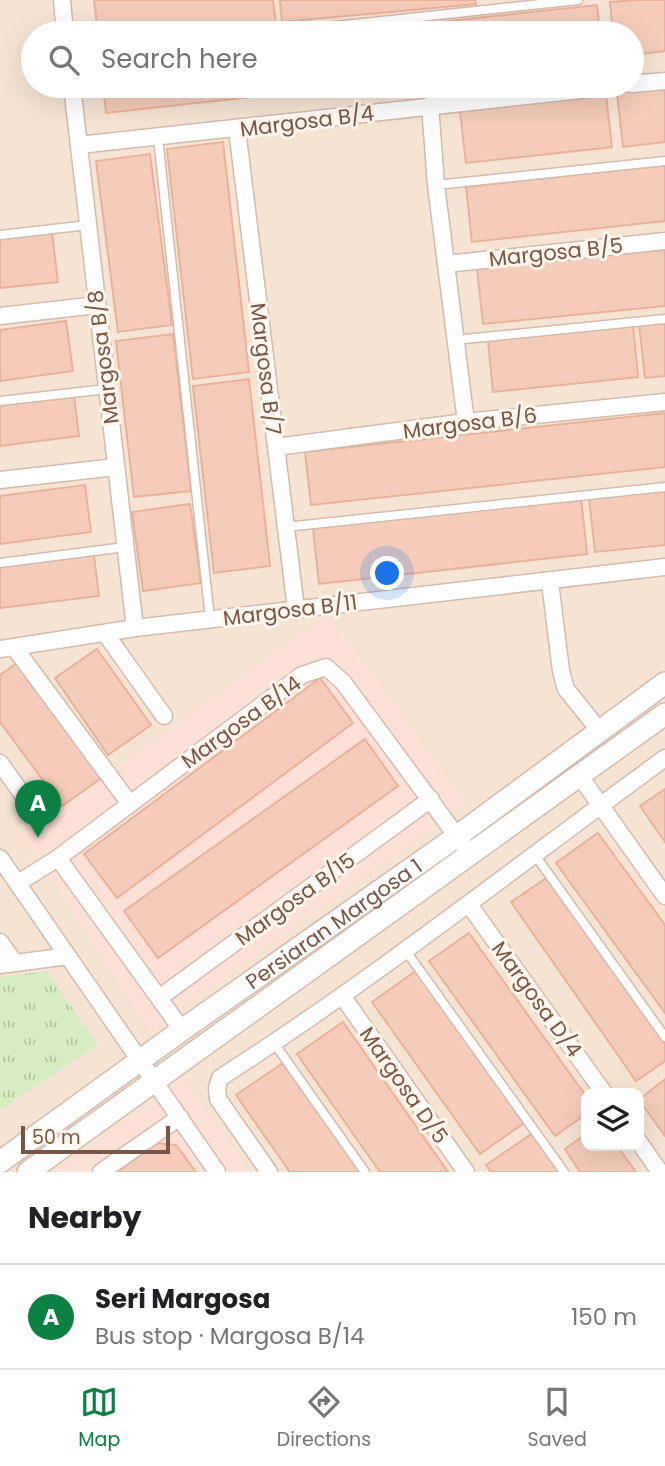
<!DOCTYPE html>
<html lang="en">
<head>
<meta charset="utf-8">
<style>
  :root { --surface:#fff; --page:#f6f6f6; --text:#202124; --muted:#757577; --line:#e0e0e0; --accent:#0b8043 }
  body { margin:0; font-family:Poppins,sans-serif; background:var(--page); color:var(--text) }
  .controls { position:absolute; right:21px; bottom:21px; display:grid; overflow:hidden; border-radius:14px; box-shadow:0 7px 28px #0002 }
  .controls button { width:63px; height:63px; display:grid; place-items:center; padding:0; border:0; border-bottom:2px solid var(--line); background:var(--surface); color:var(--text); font:35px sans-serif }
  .scale { position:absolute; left:21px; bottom:18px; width:149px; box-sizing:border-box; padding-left:7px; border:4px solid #785547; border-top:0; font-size:19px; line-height:24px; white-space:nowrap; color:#785547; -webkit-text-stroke:5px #fff6ec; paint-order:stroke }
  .you { position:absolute; left:388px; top:574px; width:24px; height:24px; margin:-18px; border:5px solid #fff; border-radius:50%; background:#1a73e8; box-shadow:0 0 0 10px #1a73e833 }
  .badge { display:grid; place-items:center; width:46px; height:46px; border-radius:50%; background:var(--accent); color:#fff; font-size:23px; font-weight:700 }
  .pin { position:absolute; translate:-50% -58px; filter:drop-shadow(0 2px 4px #0008) }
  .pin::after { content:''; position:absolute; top:37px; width:24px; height:21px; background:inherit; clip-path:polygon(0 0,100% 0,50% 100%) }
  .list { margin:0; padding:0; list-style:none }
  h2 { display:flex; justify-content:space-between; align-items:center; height:91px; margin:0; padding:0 28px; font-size:30px }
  h2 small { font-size:23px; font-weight:400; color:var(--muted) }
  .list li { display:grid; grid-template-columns:46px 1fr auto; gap:21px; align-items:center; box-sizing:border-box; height:105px; padding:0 28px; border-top:2px solid var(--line) }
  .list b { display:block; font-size:26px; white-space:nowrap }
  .list p { margin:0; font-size:23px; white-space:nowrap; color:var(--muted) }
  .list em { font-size:23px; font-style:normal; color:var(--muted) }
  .icon { flex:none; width:38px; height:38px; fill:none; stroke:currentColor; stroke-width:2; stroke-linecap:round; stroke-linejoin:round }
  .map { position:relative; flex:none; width:665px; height:1172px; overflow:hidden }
  .search { position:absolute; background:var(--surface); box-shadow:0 7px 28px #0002; left:21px; right:21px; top:21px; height:77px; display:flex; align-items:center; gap:18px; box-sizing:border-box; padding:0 24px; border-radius:38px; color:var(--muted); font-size:26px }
  .sheet { height:196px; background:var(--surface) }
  nav { display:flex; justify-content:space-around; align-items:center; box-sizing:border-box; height:98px; border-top:2px solid var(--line); background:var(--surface); font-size:19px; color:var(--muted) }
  nav a { display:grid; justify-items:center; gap:4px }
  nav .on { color:var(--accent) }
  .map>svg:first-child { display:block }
  .residential { fill:#f6e3d2; fill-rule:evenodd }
  .commercial { fill:#ffe0d7 }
  .park { fill:url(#park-tufts) }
  .building { fill:#f5ccba; stroke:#e9b199; stroke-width:2 }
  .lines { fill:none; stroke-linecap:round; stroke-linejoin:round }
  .service-casing { stroke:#d2baac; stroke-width:11 }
  .minor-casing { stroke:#d2baac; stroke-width:19 }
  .tertiary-casing { stroke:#d2baac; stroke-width:24 }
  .service { stroke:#fff; stroke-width:8 }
  .minor { stroke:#fff; stroke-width:16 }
  .tertiary { stroke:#fff; stroke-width:21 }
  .labels { text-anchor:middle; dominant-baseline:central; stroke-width:6; stroke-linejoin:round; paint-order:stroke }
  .street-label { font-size:21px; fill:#785547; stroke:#fff6ec }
</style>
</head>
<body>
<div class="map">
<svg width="665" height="1172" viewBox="0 0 665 1172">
  <defs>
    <pattern id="park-tufts" width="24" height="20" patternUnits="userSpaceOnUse" patternTransform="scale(1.75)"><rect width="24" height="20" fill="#d6edc1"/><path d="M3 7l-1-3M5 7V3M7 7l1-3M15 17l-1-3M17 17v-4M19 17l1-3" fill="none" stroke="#b2c39f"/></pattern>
  </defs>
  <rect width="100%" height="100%" fill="#fef2e4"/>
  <path class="residential" d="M0 0H665V1172H0ZM33 33H632V86H33ZM586 1093H639V1146H586Z"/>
  <g class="commercial">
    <path d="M328 614 465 802 150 1031 24 837Z"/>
    <path d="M184 1080 250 1172H55Z"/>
  </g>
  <path class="park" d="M47 971 98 1045 0 1110V977Z"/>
  <g class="building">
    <path d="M94 0H273L276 24 197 33H98Z"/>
    <path d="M280 0H475L476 4 282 22Z"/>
    <path d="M636 0H665V51L632 55V33H613L610 2Z"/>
    <path d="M597 5 600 33H365V30Z"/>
    <path d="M354 30V33H321Z"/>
    <path d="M103 86H350L106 113Z"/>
    <path d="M665 88V142L623 147 617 93Z"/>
    <path d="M606 95 612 147 466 163 460 111Z"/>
    <path d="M223 142 249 372 193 379 167 149Z"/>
    <path d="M150 154 172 325 118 332 96 161Z"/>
    <path d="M665 165V221L472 242 466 187Z"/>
    <path d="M52 233 58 282 0 288V239Z"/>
    <path d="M665 250V306L483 324 477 268Z"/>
    <path d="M66 321 73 371 0 381V330Z"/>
    <path d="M665 322V376L645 378 639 324Z"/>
    <path d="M633 326 638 377 493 392 488 341Z"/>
    <path d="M173 334 191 491 134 497 116 341Z"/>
    <path d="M249 379 270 566 214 573 193 386Z"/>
    <path d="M73 389 79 436 0 446V398Z"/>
    <path d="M665 413V467L311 505 305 452Z"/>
    <path d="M85 485 91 532 0 544V496Z"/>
    <path d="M665 491V545L595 552 589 498Z"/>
    <path d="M581 498 587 554 319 584 313 528Z"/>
    <path d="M190 504 201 583 143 591 132 512Z"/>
    <path d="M93 548 99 596 0 608V560Z"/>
    <path d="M97 649 151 725 108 755 55 678Z"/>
    <path d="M20 661 104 776 62 806 0 722V675Z"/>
    <path d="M320 678 353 723 117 898 84 854Z"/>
    <path d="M365 739 398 786 158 958 124 911Z"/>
    <path d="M665 789V842L640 806Z"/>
    <path d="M598 833 665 925V1013L556 863Z"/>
    <path d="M548 877 665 1044V1061L636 1081 511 902Z"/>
    <path d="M469 933 586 1096V1114L555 1136 429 961Z"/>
    <path d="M416 971 524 1123 480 1154 372 1002Z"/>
    <path d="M343 1022 448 1172H380L297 1054Z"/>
    <path d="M283 1063 360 1172H290L236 1095Z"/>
    <path d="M665 1079V1136L639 1100Z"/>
    <path d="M533 1133 559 1172H491L486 1165Z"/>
    <path d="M586 1134V1146H617L636 1172H580L565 1149Z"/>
    <path d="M156 1143 176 1145 196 1172H117Z"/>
  </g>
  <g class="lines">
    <g class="service-casing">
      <g id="service">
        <path d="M270 33 578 0"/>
        <path d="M158 138 210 619"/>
        <path d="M436 185 665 161"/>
        <path d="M0 235 88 225"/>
        <path d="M455 340 665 319"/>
        <path d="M0 401 107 389"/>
        <path d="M285 527 665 487"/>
        <path d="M0 563 125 547"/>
        <path d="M535 855 665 1037"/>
        <path d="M406 951 564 1172"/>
        <path d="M274 1043 365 1172"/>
      </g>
    </g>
    <g class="minor-casing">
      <g id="minor">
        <path d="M62 0 65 33"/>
        <path d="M632 84 665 81"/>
        <path d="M72 86 135 628"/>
        <path d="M430 105 436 185 466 422"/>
        <path d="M237 129 296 609"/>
        <path d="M79 145 618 86"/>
        <path d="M446 264 665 241"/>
        <path d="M0 316 97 305"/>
        <path d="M276 447 466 422 665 402"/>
        <path d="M0 480 116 467"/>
        <path d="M550 582 561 671 566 689 599 730"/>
        <path d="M105 633 164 716"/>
        <path d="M14 647 130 804"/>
        <path d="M0 649 135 628 665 567"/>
        <path d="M0 763 33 809"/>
        <path d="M579 775 665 896"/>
        <path d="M0 858 217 1172"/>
        <path d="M58 858 182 1030"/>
        <path d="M18 883 58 858 302 675 326 667 343 682 464 846"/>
        <path d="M470 906 604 1093"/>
        <path d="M0 942 15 963"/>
        <path d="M0 965 68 956"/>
        <path d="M343 997 466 1172"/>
        <path d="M159 998 431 799"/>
        <path d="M639 1142 660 1172"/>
        <path d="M101 1172 180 1117"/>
        <path d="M269 1172 218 1099 217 1088 220 1078C374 979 517 866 665 758"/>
      </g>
    </g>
    <g class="tertiary-casing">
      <g id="tertiary">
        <path id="s1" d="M0 1162 182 1030 456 837 665 683"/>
        <path d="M28 1172 665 714"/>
      </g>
    </g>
    <use href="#service" class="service"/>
    <use href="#minor" class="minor"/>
    <use href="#tertiary" class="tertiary"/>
  </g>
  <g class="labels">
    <g class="street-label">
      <text transform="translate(307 121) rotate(-7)">Margosa B/4</text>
      <text transform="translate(556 252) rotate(-6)">Margosa B/5</text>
      <text transform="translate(103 357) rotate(-97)">Margosa B/8</text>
      <text transform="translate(266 369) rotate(83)">Margosa B/7</text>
      <text transform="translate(470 423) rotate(-7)">Margosa B/6</text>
      <text transform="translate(290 610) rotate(-7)">Margosa B/11</text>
      <text transform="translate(241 722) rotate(-36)">Margosa B/14</text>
      <text transform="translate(295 899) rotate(-36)">Margosa B/15</text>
      <text stroke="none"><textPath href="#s1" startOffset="410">Persiaran Margosa 1</textPath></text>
      <text transform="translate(537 999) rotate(54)">Margosa D/4</text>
      <text transform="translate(404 1085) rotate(55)">Margosa D/5</text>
    </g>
  </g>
</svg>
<div class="controls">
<button><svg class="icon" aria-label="layers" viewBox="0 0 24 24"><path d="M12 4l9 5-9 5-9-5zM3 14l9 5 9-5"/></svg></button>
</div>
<div class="scale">50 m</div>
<div class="you"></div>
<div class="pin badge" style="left:38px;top:838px">A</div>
<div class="search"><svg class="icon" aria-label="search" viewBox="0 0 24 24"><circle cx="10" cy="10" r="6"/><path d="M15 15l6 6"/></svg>Search here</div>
</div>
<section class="sheet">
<h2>Nearby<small></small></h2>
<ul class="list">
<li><span class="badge">A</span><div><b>Seri Margosa</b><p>Bus stop · Margosa B/14</p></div><em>150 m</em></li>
</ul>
</section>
<nav>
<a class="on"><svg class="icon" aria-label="map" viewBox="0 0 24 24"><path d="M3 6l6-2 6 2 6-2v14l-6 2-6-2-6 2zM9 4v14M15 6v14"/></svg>Map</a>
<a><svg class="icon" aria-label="directions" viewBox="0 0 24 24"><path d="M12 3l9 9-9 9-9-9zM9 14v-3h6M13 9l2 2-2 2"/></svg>Directions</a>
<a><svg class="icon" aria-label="saved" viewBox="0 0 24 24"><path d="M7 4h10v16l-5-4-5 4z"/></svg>Saved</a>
</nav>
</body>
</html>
